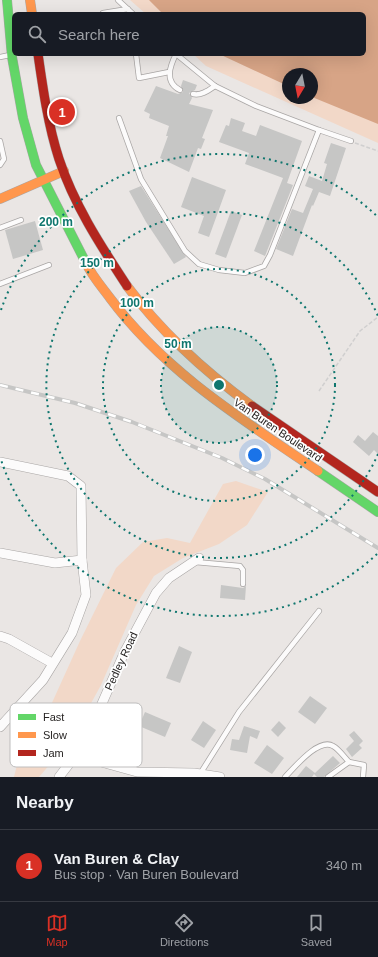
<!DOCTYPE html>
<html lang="en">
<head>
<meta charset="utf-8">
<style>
  :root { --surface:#171b24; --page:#20242c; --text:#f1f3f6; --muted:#9ea1a6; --line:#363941; --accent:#d93025 }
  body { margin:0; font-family:Arial,sans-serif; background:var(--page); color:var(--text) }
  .compass { position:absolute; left:282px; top:68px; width:36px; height:36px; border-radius:50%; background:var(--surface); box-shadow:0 4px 16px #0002; rotate:190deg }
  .you { position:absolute; left:255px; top:455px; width:14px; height:14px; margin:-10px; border:3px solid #fff; border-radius:50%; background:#1a73e8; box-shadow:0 0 0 6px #1a73e833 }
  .badge { display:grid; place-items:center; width:26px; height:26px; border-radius:50%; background:var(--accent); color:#fff; font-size:13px; font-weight:700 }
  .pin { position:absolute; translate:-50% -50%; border:2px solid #fff; box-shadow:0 1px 4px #0006 }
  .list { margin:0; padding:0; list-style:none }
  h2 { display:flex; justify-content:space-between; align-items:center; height:52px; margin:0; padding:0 16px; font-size:17px }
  h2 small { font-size:13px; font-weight:400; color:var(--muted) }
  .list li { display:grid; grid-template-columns:26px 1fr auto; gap:12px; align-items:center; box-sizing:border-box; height:72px; padding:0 16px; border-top:1px solid var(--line) }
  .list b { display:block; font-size:15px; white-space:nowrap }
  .list p { margin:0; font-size:13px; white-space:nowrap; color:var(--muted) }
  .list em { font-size:13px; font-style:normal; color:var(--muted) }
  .icon { flex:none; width:22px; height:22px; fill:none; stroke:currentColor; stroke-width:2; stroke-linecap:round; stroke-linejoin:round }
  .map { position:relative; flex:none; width:378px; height:777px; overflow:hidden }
  .search { position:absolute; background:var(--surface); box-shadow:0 4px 16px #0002; left:12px; right:12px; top:12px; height:44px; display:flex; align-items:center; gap:10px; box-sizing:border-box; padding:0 14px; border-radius:6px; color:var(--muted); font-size:15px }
  .sheet { height:124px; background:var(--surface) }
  nav { display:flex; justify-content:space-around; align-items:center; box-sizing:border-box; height:56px; border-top:1px solid var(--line); background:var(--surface); font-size:11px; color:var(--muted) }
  nav a { display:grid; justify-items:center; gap:2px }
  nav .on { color:var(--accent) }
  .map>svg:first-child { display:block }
  .green { fill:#f2d8c8; fill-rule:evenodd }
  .water { fill:#d7a486 }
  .building { fill:#c6c6c5 }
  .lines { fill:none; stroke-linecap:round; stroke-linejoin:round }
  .lane-casing { stroke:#a9a6a5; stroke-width:6 }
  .street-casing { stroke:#a9a6a5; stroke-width:10 }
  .fast-casing { stroke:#a9a6a5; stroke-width:10 }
  .slow-casing { stroke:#a9a6a5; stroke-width:10 }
  .jam-casing { stroke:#a9a6a5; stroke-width:10 }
  .path { stroke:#d0cfcf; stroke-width:1.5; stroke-dasharray:4 2; stroke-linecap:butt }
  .lane { stroke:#fcfbfb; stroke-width:4.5 }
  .street { stroke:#fcfbfb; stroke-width:9 }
  .fast { stroke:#63d668; stroke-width:9 }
  .slow { stroke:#ff974d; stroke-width:9 }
  .jam { stroke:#b3261e; stroke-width:9 }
  .rail-casing { stroke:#c6c6c5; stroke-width:4 }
  .rail { stroke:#fff; stroke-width:2.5; stroke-dasharray:8; stroke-linecap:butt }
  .ring { fill:none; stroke:#0f766e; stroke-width:2; stroke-dasharray:2 4 }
  .labels { text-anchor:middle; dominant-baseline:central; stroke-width:3.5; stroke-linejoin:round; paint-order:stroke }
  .street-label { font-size:11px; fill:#272423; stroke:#fff }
  .key { fill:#fff; stroke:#bebdbd; stroke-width:1 }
  .key-label { font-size:11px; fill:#272423 }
  .centre { fill:#0f766e; stroke:#fff; stroke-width:2 }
  .ring-label { font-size:12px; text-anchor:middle; font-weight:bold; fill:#0f766e; stroke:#fff; stroke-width:3.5; stroke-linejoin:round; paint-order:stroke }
</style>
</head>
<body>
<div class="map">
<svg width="378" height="777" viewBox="0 0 378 777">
  <rect width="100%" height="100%" fill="#eae6e4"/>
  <g class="green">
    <path d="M130 0H378V143L206 66 193 54H364V14H146ZM288 74H312V98H288Z"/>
    <path d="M236 481 268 492 247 525 219 544 183 558 154 576 136 605 101 685 71 740 39 777H14L23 741 46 716 80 641 116 568 143 542 167 538 190 543 223 484Z"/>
  </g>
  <path class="water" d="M149 0H378V124L312 97V74H288V86L219 54H364V14H163Z"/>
  <g class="building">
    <path d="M183 80 197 85 195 90 189 93 192 98 189 104 213 110 202 138 205 139 201 149 198 148 189 172 160 158 168 136H166L169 126 149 118 150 114 144 111 156 86 178 94 183 92 181 86Z"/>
    <path d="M231 118 245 123 242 131 256 136 260 125 302 141 287 183 293 185 265 256 254 251 283 178 245 164 249 153 219 142 226 125 229 126Z"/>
    <path d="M331 143 346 148 330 196 319 192 313 206 312 205 293 256 276 249 292 209 303 213 313 189 305 186 309 176 322 181 327 164 324 163Z"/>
    <path d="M192 177 226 190 209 237 198 233 204 216 181 207Z"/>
    <path d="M141 186 186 257 174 264 146 222 129 191Z"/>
    <path d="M231 211 242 215 226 258 215 254Z"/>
    <path d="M35 221 43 250 13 259 5 230Z"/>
    <path d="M373 432 378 436V454L374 450 369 456 353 442 358 435 365 441Z"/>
    <path d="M221 585 243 588 246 586 245 600 220 598Z"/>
    <path d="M179 646 192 652 180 683 166 678Z"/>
    <path d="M310 696 327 708 315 724 298 712Z"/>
    <path d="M145 712 171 723 165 737 139 726Z"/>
    <path d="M203 721 216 730 204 748 191 740Z"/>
    <path d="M279 721 286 728 278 737 271 730Z"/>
    <path d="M244 726 260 731 257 739 250 736 247 753 230 750 232 739 239 740Z"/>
    <path d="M354 731 363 741 359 745 362 748 352 757 346 749 354 741 349 735Z"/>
    <path d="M267 745 284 758 272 774 254 763Z"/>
    <path d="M333 756 340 763 324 777H317L314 774 312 777H297L306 766 315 773Z"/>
  </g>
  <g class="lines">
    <g class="lane-casing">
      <g id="lane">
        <path d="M118 0 133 14"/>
        <path d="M103 13 128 9"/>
        <path d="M136 54 139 78 169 72"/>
        <path d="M176 54C170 66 164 82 180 90"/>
        <path d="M0 57 10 55"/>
        <path d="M193 94C201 96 209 90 215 86"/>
        <path d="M119 118 141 179 185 251 199 264 219 270 245 273 264 266 270 255 319 130 256 106 215 86 176 54"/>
        <path d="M319 130 351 141"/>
        <path d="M0 141 4 159 0 165"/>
        <path d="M0 228 21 220"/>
        <path d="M0 284 49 265"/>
        <path d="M195 562 240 566 243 570V584"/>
        <path d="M349 762 364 765 363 777"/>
        <path d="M200 774 239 712 319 611"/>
        <path d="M285 777C294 768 319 737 333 746 339 749 344 757 349 762L328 777"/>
      </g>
    </g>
    <g class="street-casing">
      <g id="street">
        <path d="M0 462 68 476 81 486 82 560 86 595 72 633 43 680 0 727"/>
        <path d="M0 553 55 563 82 560"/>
        <path d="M0 636 9 639 52 663"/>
        <path d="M76 755 137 772 194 773 220 777"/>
        <path d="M59 777 76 755 93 724 125 651 156 593 169 578 199 558"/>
      </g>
    </g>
    <g class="fast-casing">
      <g id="fast">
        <path d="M7 0 12 57 23 118 36 165 86 263"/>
        <path d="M318 471 378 512"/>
      </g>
    </g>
    <g class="slow-casing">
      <g id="slow">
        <path d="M30 0 32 14"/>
        <path d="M0 199 64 171"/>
        <path d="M86 263C92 276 102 287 110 298 165 372 243 420 318 471"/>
        <path d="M127 286C162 333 204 371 252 406"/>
      </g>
    </g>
    <g class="jam-casing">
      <g id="jam">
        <path d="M38 54C43 89 48 125 59 159 74 205 101 246 127 286"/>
        <path d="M252 406 378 492"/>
      </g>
    </g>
    <g class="path">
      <path d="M355 143 378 151"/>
      <path d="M319 391 360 331 378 317"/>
    </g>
    <use href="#lane" class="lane"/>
    <use href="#street" class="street"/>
    <use href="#fast" class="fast"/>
    <use href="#slow" class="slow"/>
    <use href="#jam" class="jam"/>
    <g class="rail-casing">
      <path id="rail" d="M0 385 75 403 132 422 222 458 265 479 378 548"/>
    </g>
    <use href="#rail" class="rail"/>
  </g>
  <circle cx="219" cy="385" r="58" fill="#0f766e" fill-opacity=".12"/>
  <g class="ring">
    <circle cx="219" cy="385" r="58"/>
    <circle cx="219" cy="385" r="116"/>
    <path d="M378 454A173 173 0 1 1 378 316"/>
    <path d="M377 554A231 231 0 0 1 1 460M1 310A231 231 0 0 1 377 216"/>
  </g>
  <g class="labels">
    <g class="street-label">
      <text transform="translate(278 430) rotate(34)">Van Buren Boulevard</text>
      <text transform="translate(121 661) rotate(-65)">Pedley Road</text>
    </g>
  </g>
  <rect x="10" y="703" width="132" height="64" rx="6" class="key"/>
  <rect x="18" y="714" width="18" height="6" fill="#63d668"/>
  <rect x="18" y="732" width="18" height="6" fill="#ff974d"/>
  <rect x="18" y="750" width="18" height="6" fill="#b3261e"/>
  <g class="key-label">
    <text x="43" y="721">Fast</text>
    <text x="43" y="739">Slow</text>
    <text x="43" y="757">Jam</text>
  </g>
  <circle cx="219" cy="385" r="6" class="centre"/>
  <g class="ring-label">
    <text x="56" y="226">200 m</text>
    <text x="97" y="267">150 m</text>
    <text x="137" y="307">100 m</text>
    <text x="178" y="348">50 m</text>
  </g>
</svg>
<svg class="compass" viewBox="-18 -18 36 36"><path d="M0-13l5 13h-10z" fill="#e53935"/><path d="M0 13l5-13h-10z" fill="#9ea1a6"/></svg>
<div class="you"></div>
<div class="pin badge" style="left:62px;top:112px">1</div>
<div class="search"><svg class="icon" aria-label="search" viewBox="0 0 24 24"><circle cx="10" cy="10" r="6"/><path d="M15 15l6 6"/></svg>Search here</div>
</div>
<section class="sheet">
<h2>Nearby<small></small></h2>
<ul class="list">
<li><span class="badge">1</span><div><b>Van Buren &amp; Clay</b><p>Bus stop · Van Buren Boulevard</p></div><em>340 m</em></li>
</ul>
</section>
<nav>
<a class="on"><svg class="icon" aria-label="map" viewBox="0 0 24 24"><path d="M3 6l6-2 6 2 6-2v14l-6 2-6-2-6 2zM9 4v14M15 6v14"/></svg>Map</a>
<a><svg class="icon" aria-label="directions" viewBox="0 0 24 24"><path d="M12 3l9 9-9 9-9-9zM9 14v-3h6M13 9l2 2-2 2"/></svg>Directions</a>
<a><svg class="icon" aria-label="saved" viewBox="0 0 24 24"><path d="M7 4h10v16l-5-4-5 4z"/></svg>Saved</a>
</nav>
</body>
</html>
